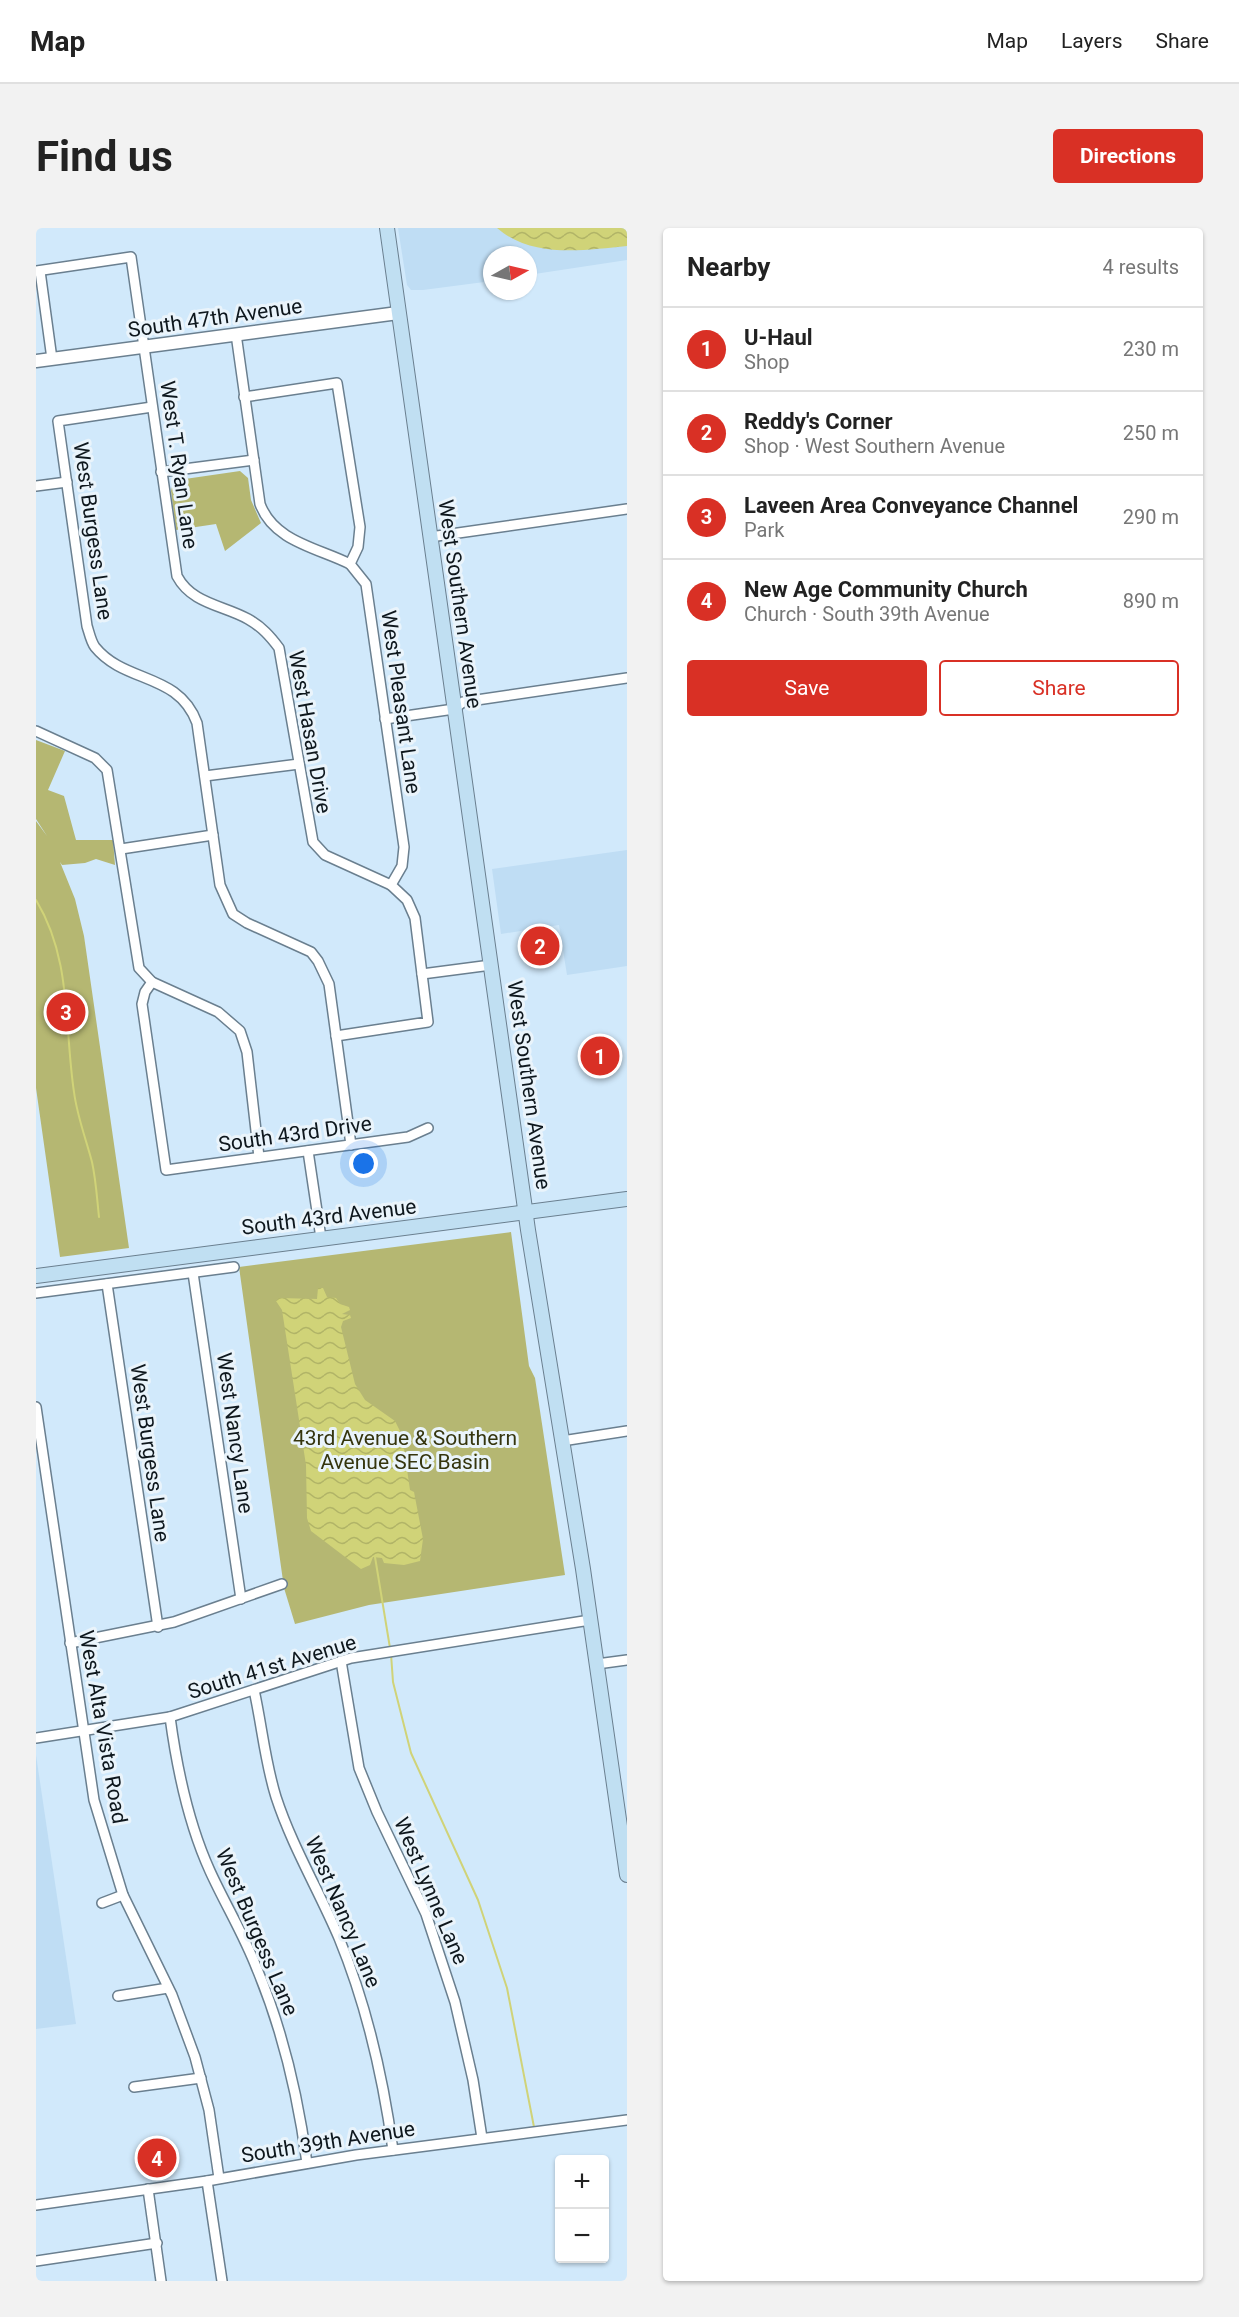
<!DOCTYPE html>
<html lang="en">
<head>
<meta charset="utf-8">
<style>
  :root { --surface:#fff; --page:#f2f2f2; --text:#222; --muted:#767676; --line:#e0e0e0; --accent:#d93025 }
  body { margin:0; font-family:Roboto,sans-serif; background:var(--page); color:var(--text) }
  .controls { position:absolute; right:18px; bottom:18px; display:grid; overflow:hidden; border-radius:6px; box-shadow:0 2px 4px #0004 }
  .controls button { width:54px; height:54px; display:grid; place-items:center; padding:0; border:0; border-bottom:2px solid var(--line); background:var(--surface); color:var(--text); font:30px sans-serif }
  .compass { position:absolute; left:447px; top:18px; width:54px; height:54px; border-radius:50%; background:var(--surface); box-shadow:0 2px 4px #0004; rotate:82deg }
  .you { position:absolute; left:328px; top:936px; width:21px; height:21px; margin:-15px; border:4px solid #fff; border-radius:50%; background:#1a73e8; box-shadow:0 0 0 9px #1a73e833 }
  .badge { display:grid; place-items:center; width:39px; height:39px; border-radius:50%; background:var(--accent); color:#fff; font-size:20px; font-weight:700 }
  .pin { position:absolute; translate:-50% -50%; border:3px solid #fff; box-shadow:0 2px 6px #0006 }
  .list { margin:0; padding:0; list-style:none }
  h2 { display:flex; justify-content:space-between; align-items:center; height:78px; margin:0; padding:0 24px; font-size:26px }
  h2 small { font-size:20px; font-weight:400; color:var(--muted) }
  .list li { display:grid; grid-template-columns:39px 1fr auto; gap:18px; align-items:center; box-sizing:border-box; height:84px; padding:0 24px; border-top:2px solid var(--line) }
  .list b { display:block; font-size:22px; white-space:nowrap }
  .list p { margin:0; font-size:20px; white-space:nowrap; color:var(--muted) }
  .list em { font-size:20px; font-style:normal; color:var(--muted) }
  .actions { display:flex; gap:12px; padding:18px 24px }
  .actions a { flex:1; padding:14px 0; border:2px solid var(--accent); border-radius:6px; text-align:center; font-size:21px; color:var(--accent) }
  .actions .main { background:var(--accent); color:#fff }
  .map { position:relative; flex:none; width:591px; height:2053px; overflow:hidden; border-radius:6px }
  header { display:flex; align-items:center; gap:36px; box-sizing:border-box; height:84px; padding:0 30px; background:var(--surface); border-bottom:2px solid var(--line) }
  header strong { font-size:28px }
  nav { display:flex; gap:33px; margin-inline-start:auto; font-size:21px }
  .intro { display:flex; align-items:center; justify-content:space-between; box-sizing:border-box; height:144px; padding:0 36px }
  h1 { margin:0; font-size:42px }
  .button { padding:15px 27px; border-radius:6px; background:var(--accent); color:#fff; font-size:21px; font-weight:700 }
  main { display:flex; gap:36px; padding:0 36px }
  aside { flex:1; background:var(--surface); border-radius:6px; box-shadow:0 2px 4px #0004 }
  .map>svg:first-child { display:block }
  .built { fill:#bfddf4 }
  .green { fill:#b5b772 }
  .water { fill:url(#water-waves) }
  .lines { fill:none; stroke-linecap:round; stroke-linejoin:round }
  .stream { stroke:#d0d378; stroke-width:2 }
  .minor-casing { stroke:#6a7f8f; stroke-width:12 }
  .tertiary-casing { stroke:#6a7f8f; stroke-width:15 }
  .secondary-casing { stroke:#6a7f8f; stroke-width:16 }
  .minor { stroke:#fff; stroke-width:9 }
  .tertiary { stroke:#fff; stroke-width:12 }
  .secondary { stroke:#c0dff2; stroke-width:14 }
  .labels { text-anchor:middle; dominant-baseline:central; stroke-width:6; stroke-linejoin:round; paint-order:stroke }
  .street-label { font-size:21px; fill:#0e171d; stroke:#eaf4fb }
  .park-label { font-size:21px; fill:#35350e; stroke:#eaf4fb }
</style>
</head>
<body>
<header>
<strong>Map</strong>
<nav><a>Map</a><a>Layers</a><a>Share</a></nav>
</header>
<div class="intro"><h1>Find us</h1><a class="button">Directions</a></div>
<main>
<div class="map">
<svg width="591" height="2053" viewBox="0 0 591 2053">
  <defs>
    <pattern id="water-waves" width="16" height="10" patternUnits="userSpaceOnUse" patternTransform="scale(1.5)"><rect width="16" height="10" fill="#d0d378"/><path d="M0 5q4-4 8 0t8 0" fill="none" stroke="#b1b467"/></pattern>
  </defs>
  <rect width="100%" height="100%" fill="#d1e9fb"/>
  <g class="built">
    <path d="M362 0H591V32L492 47V27H456V53L387 62H375L371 57Z"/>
    <path d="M591 622V738L531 747 523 697 465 706 456 641Z"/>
    <path d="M0 1527 40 1796 0 1801Z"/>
  </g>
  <g class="green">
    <path d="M204 243 212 250 215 272 225 295 189 323 180 296 140 302 135 263 137 255 142 252Z"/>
    <path d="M0 512 29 523 12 562 28 568 40 612H77L79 637 60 631 49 635 26 637 24 634 39 671 48 708 93 1020 24 1029 0 860V593L11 608 0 591Z"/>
    <path d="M475 1004 493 1138 499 1150 529 1347 333 1377 259 1396 248 1360 203 1039Z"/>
  </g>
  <g class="water">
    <path d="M461 0H591V18C548 22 497 31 461 0Z"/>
    <path d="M282 1060H287L291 1069 300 1070 304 1076 313 1079 314 1082 306 1086 314 1087 315 1090 307 1093 305 1099 319 1156 329 1172 359 1193 366 1207 374 1262 378 1264 387 1311 384 1333 368 1337 348 1335 346 1330 337 1329 334 1337 325 1341 275 1303 271 1290 270 1237 246 1082 240 1073 243 1070 281 1071Z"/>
  </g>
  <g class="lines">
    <g class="stream">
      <path d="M0 672C36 731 28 798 38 864 41 888 50 911 56 934 60 952 61 971 63 989"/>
      <path d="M339 1329 354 1420"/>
      <path d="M355 1426 357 1454 375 1525 442 1672 471 1760 498 1899"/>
    </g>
    <g class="minor-casing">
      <g id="minor">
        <path d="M0 43 95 29 141 348C156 376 187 377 212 391 226 399 234 408 243 420L277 614 289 627 355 657"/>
        <path d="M4 43 16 131"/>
        <path d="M200 106 224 276C238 314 283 320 314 336"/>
        <path d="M208 169 301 155 324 299 322 319 314 336 330 356 368 619 366 638 355 657 371 672 379 690 392 794 300 808"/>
        <path d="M116 179 22 193 51 398C53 404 55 414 59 419 89 456 142 444 161 495L184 657 197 686 211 695 275 724 282 733 293 756 315 917"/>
        <path d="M125 244 218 232"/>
        <path d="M0 258 31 254"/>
        <path d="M394 309 591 281"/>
        <path d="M349 491 418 481 427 474 591 450"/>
        <path d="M0 503 59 530 71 542 103 740 116 754 182 784 204 803 211 824 223 929"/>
        <path d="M169 548 263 536"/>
        <path d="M85 621 177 607"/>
        <path d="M386 746 455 737"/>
        <path d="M116 754 109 764 106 776 130 942 372 909 392 900"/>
        <path d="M272 923 285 1010"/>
        <path d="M157 1045 205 1371"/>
        <path d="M71 1056 122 1399"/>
        <path d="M0 1065 198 1039"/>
        <path d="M0 1179 58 1572 87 1667 136 1767 159 1829 173 1882 183 1950"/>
        <path d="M526 1213 591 1203"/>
        <path d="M34 1415 138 1394 246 1356"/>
        <path d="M305 1433 323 1540 341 1584 390 1686 419 1774 437 1852 446 1910"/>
        <path d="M561 1436 591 1432"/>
        <path d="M218 1462C226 1498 229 1534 240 1569 256 1618 283 1663 303 1710 331 1778 347 1849 357 1922"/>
        <path d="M134 1489C141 1541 152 1595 174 1643 189 1676 208 1707 221 1741 247 1803 262 1868 271 1935"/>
        <path d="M0 1510 134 1489 315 1430 554 1392"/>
        <path d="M66 1675 87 1667"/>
        <path d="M82 1768 132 1760"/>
        <path d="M98 1859 165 1850"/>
        <path d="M171 1953 186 2053"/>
        <path d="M112 1961 125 2053"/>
        <path d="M0 1977 171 1953 320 1927 591 1892"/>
        <path d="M0 2033 121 2015"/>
      </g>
    </g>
    <g class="tertiary-casing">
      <path id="tertiary" d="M0 133 362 85"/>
    </g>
    <g class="secondary-casing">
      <g id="secondary">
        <path d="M351 0 492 1002 547 1341 591 1647"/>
        <path d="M0 1048 591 971"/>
      </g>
    </g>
    <use href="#minor" class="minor"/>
    <use href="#tertiary" class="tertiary"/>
    <use href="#secondary" class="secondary"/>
  </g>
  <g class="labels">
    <g class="street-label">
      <text transform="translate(179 90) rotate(-8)">South 47th Avenue</text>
      <text transform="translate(143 237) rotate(82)">West T. Ryan Lane</text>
      <text transform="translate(57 303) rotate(82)">West Burgess Lane</text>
      <text transform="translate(424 376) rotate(82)">West Southern Avenue</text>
      <text transform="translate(365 474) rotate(82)">West Pleasant Lane</text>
      <text transform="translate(274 504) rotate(80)">West Hasan Drive</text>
      <text transform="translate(493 857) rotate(82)">West Southern Avenue</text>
      <text transform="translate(259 906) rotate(-8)">South 43rd Drive</text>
      <text transform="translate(293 989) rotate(-7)">South 43rd Avenue</text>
      <text transform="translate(199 1205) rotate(82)">West Nancy Lane</text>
      <text transform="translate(114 1225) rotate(82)">West Burgess Lane</text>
      <text transform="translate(236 1439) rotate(-17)">South 41st Avenue</text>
      <text transform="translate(67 1499) rotate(80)">West Alta Vista Road</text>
      <text transform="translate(395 1663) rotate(67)">West Lynne Lane</text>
      <text transform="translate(307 1684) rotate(67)">West Nancy Lane</text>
      <text transform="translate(221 1704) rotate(67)">West Burgess Lane</text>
      <text transform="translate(292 1914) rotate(-9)">South 39th Avenue</text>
    </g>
    <g class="park-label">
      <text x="369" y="1210">43rd Avenue &amp; Southern<tspan x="369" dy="24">Avenue SEC Basin</tspan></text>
    </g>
  </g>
</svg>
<div class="controls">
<button>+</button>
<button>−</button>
</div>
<svg class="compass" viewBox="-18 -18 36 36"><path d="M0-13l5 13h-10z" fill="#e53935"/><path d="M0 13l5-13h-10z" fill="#767676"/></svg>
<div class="you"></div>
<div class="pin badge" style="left:564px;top:828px">1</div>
<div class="pin badge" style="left:504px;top:718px">2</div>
<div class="pin badge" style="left:30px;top:784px">3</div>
<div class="pin badge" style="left:121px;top:1930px">4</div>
</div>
<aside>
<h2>Nearby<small>4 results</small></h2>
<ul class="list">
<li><span class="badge">1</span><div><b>U-Haul</b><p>Shop</p></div><em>230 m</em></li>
<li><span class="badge">2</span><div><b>Reddy's Corner</b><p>Shop · West Southern Avenue</p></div><em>250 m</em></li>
<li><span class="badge">3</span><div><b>Laveen Area Conveyance Channel</b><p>Park</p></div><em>290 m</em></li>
<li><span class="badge">4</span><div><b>New Age Community Church</b><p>Church · South 39th Avenue</p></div><em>890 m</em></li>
</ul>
<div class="actions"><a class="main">Save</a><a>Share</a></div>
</aside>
</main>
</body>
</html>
